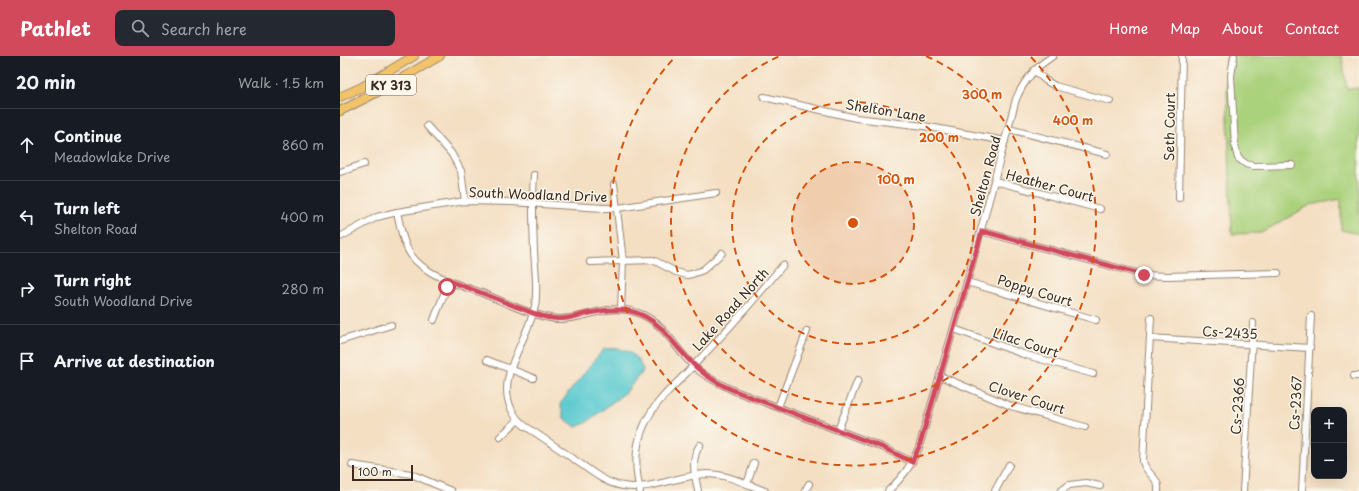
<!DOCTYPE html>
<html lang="en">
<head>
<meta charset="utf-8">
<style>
  :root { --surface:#171b24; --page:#242831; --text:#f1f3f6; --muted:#9ea1a6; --line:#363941; --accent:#d1495b }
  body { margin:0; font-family:"Playpen Sans",sans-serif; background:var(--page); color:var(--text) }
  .controls { position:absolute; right:12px; bottom:12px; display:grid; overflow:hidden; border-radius:8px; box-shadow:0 4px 16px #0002 }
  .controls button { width:36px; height:36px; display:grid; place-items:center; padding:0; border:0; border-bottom:1px solid var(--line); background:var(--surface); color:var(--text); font:20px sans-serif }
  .scale { position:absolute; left:12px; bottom:10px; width:61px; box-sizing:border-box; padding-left:4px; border:2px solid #3b2a1e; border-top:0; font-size:11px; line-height:14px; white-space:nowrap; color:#3b2a1e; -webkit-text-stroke:3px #fbf7ec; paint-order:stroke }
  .stop { position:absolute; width:12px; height:12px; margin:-9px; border:3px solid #d1495b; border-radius:50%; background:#fff }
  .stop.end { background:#d1495b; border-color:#fff; box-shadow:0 1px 4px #0008 }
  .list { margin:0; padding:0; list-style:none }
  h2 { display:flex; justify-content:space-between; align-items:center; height:52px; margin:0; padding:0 16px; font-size:17px }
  h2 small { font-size:13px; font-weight:400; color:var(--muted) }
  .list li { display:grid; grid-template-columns:26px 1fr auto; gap:12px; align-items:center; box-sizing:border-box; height:72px; padding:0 16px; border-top:1px solid var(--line) }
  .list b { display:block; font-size:15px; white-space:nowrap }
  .list p { margin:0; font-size:13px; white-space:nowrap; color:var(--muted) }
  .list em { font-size:13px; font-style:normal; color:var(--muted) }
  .icon { flex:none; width:22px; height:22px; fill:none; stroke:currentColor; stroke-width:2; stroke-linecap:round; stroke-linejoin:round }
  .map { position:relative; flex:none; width:1019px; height:435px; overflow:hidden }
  header { display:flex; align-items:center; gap:24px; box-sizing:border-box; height:56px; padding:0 20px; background:var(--accent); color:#fff }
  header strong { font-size:19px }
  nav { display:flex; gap:22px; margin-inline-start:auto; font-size:14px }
  .search { width:280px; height:36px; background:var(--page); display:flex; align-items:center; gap:10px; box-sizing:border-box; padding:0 14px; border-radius:8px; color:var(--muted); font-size:15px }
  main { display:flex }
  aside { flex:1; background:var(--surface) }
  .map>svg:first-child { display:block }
  .green { fill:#aad17c; stroke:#727e4d }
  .water { fill:#5ccad0; stroke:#4c7a77 }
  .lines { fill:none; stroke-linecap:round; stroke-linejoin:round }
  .minor-casing { stroke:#988470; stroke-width:8 }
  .highway-casing { stroke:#988470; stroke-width:10 }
  .minor { stroke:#fff; stroke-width:6 }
  .highway { stroke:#f2c36a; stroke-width:8 }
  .route { stroke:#d1495b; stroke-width:5 }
  .ring { fill:none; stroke:#d7540e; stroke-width:2; stroke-dasharray:7 5 }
  .labels { text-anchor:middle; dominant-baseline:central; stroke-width:3; stroke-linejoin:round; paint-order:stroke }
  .shield { fill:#fbf7ec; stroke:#75685c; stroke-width:1 }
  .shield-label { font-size:12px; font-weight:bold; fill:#3b2a1e }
  .street-label { font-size:13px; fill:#3b2a1e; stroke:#fbf7ec }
  .centre { fill:#d7540e; stroke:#fbf7ec; stroke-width:2 }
  .ring-label { font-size:12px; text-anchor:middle; font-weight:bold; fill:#d7540e; stroke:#fbf7ec; stroke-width:3; stroke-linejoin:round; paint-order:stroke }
</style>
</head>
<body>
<header>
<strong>Pathlet</strong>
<div class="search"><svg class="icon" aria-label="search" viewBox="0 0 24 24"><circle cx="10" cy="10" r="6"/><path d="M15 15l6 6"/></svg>Search here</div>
<nav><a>Home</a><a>Map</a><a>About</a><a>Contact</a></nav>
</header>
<main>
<aside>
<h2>20 min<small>Walk · 1.5 km</small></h2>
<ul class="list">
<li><svg class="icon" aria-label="ahead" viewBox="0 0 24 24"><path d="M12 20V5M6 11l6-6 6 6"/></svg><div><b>Continue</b><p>Meadowlake Drive</p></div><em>860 m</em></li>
<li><svg class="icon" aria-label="left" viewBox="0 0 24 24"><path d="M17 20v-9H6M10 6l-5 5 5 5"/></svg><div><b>Turn left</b><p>Shelton Road</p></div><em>400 m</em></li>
<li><svg class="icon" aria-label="right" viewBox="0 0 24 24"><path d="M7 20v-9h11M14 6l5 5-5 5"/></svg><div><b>Turn right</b><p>South Woodland Drive</p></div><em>280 m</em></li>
<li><svg class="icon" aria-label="arrive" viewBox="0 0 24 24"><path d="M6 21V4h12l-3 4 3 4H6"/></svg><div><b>Arrive at destination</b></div></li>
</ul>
</aside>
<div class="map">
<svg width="1019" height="435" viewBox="0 0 1019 435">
  <rect width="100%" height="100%" fill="#fbf7ec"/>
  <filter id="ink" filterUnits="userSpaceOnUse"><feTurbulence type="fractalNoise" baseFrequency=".025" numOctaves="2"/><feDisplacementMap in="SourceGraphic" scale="8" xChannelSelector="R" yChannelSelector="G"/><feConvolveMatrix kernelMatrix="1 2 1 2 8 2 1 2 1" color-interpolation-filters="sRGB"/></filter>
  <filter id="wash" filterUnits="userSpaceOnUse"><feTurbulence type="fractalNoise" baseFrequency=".012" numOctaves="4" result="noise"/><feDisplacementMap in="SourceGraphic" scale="16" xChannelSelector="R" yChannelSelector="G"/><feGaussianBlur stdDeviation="0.9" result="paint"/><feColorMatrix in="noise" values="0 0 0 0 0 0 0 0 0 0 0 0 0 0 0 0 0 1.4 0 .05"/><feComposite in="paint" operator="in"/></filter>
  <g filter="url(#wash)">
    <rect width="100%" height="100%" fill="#f4dfc3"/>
    <path class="green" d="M890 0H1002L1007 33 1019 32V178L1001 174V143L970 149 921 177 892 178 886 5Z"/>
    <path class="water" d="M264 293C283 291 296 295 303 314L287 335 246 367 236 371 224 362 220 348 247 313Z"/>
  </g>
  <g filter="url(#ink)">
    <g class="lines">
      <g class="minor-casing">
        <g id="minor">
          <path d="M894 0 891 20 895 90 898 102 906 108 913 110 952 109"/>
          <path d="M694 14 705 24 715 30 770 45"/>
          <path d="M424 41 516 62 584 70 665 85"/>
          <path d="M87 70 111 97 121 115 125 145"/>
          <path d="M669 73 767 98"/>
          <path d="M0 116 24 108"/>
          <path d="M194 119C192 144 193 170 194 195 195 213 198 232 195 250 190 275 167 308 167 333 167 347 173 361 185 370 202 381 218 392 235 404 250 414 264 427 283 430 311 435 339 419 367 418 387 418 406 428 425 435"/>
          <path d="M655 125 760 153"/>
          <path d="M274 128 283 205 281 253"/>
          <path d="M839 142 842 0"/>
          <path d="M57 156C61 173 63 191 75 204 79 208 84 212 89 215 105 225 125 231 142 237 162 245 199 263 220 263 250 263 269 244 303 259 327 270 338 298 358 314 369 323 382 329 395 335L542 391 572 406"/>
          <path d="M641 175 804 219 827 220 938 217"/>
          <path d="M0 181 37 161 57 156 125 145 171 146 263 152H278L376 137"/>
          <path d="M250 206 313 204 336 216 347 219 352 218 363 214 382 197"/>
          <path d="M627 226 756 264"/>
          <path d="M811 262 803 405C805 418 820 421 818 435"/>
          <path d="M94 264 109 225"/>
          <path d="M614 273 683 298 753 318"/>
          <path d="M810 282 970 292"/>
          <path d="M0 285 51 269"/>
          <path d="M147 304 193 322"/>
          <path d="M600 320 671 350 745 371"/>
          <path d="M1014 320H1019"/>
          <path d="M438 351 467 275"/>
          <path d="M498 374 518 324"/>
          <path d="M160 381 178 364"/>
          <path d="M12 409 71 418 111 435"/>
          <path d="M407 428 414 407"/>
          <path d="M300 435C295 412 294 392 304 370 314 345 337 328 354 309 385 277 415 243 443 209"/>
          <path d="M358 435C355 419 350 403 360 389"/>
          <path d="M465 435 469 428"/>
          <path d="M548 435C563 421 571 410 579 391L627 226 676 43C684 24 695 11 713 0"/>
          <path d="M655 435 669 409"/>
          <path d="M721 435 729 429 746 427 760 430"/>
          <path d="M903 435 913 267"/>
          <path d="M962 435 971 260"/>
        </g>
      </g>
      <g class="highway-casing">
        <g id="highway">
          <path d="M0 41 22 31 74 0"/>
          <path d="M0 55 36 37 100 0"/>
        </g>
      </g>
      <use href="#minor" class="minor"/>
      <use href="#highway" class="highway"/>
    </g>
  </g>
  <g class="lines" filter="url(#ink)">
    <path class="route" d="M107 231 109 225C132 233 155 242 177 251 189 255 200 261 212 262 224 264 234 261 245 258 276 251 298 250 322 273 347 302 359 320 395 335L542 391 572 406 579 391 600 320 642 175 804 219"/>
  </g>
  <circle cx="513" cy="167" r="61" fill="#d7540e" fill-opacity=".12"/>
  <g class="ring">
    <circle cx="513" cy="167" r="61"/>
    <circle cx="513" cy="167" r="121"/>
    <path d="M586 0A182 182 0 1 1 440 0"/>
    <path d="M691 1A243 243 0 1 1 335 1"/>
  </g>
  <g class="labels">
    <rect class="shield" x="26" y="19" width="50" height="20" rx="3"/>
    <g class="shield-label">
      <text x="51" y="29">KY 313</text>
    </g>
    <g class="street-label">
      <text transform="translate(546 54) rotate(9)">Shelton Lane</text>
      <text transform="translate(829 71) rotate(-89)">Seth Court</text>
      <text transform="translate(645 120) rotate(-75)">Shelton Road</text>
      <text transform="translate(710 129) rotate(15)">Heather Court</text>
      <text transform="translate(198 138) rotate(2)">South Woodland Drive</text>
      <text transform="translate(695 234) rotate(17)">Poppy Court</text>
      <text transform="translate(390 253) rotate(-48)">Lake Road North</text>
      <text transform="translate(890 276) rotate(3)">Cs-2435</text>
      <text transform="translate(686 286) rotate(18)">Lilac Court</text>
      <text transform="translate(687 341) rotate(18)">Clover Court</text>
      <text transform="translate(955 347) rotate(-87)">Cs-2367</text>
      <text transform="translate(897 350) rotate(-86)">Cs-2366</text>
    </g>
  </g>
  <circle cx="513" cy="167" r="6" class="centre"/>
  <g class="ring-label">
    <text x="642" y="43">300 m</text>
    <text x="733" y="69">400 m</text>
    <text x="599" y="86">200 m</text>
    <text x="556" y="128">100 m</text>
  </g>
</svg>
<div class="controls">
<button>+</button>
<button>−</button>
</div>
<div class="scale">100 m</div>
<div class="stop" style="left:107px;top:231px"></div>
<div class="stop end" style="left:804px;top:219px"></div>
</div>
</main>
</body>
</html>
